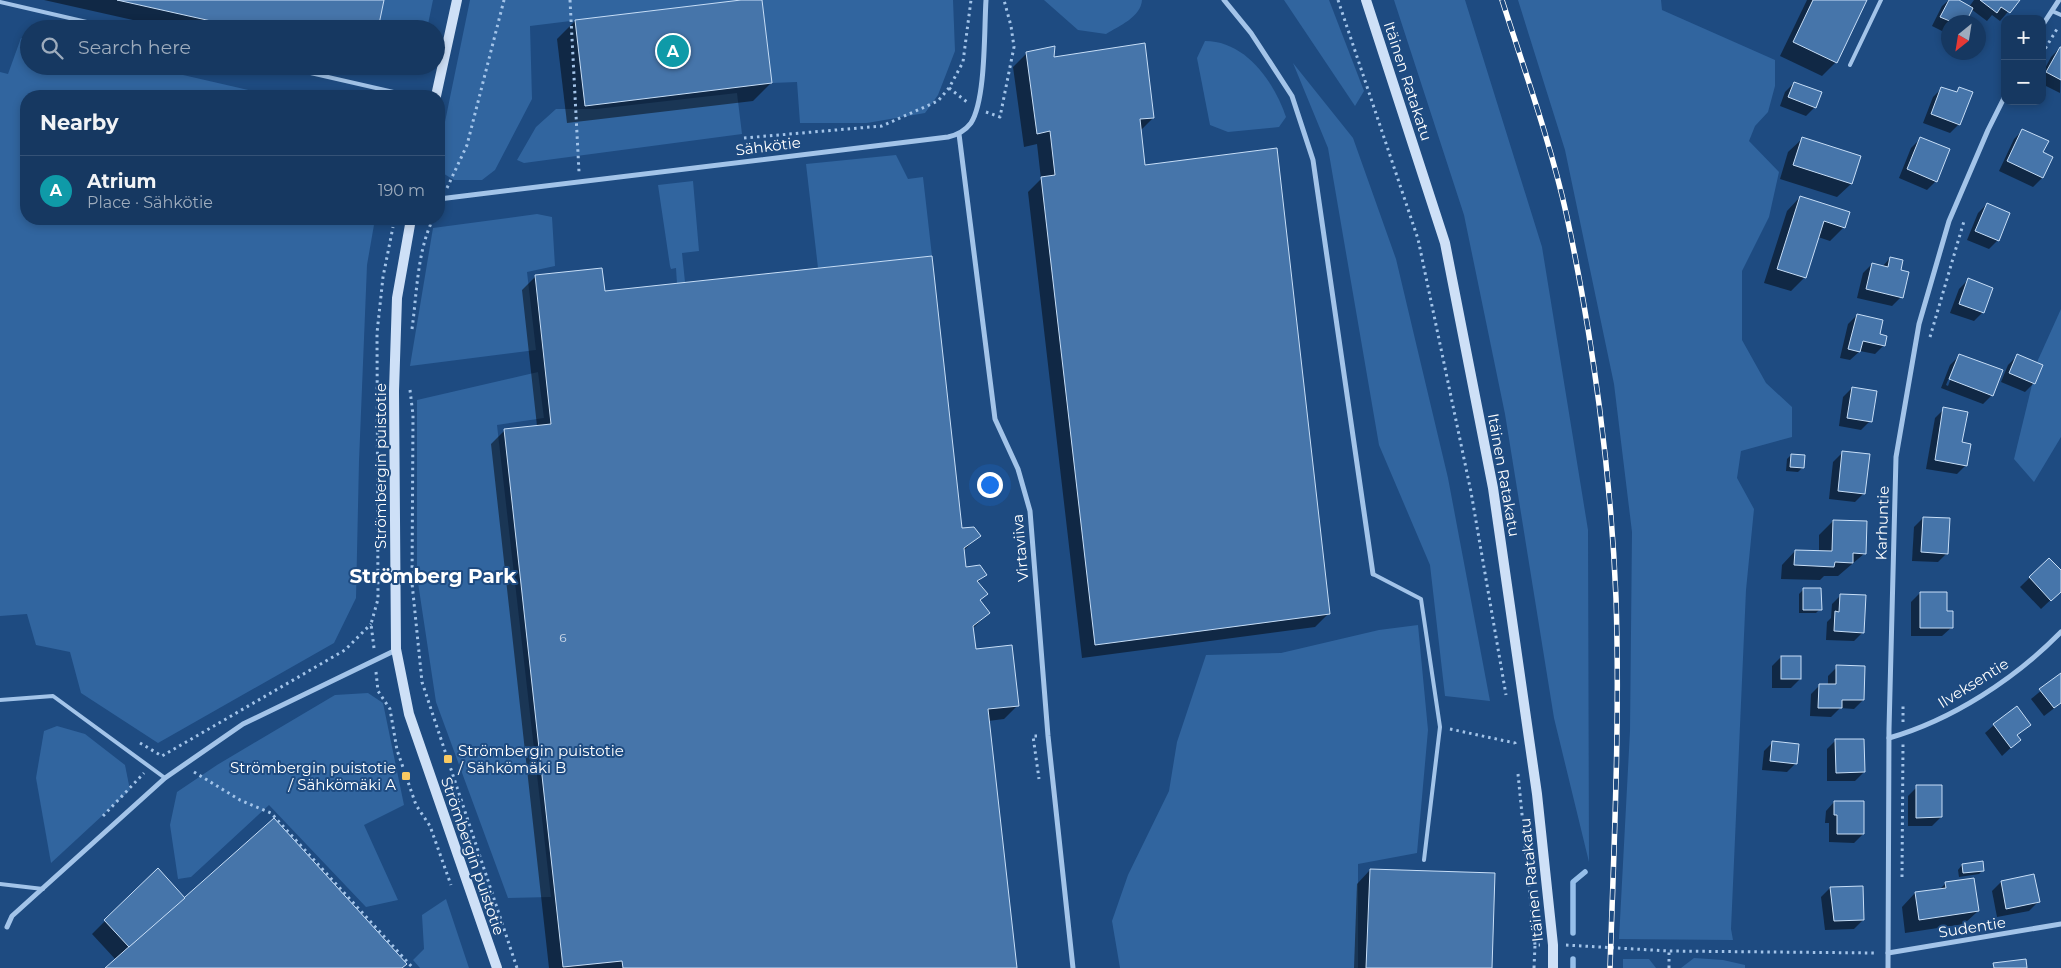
<!DOCTYPE html>
<html lang="en">
<head>
<meta charset="utf-8">
<style>
  :root { --surface:#163861; --page:#1f3f67; --text:#f1f3f6; --muted:#9eacbd; --line:#355276; --accent:#f8c962 }
  body { margin:0; font-family:Montserrat,sans-serif; background:var(--page); color:var(--text) }
  .controls { position:absolute; right:15px; top:15px; display:grid; overflow:hidden; border-radius:10px; box-shadow:0 2px 8px #0003 }
  .controls button { width:45px; height:45px; display:grid; place-items:center; padding:0; border:0; border-bottom:1px solid var(--line); background:var(--surface); color:var(--text); font:25px sans-serif }
  .compass { position:absolute; left:1941px; top:15px; width:45px; height:45px; border-radius:50%; background:var(--surface); box-shadow:0 2px 8px #0003; rotate:210deg }
  .you { position:absolute; left:989px; top:484px; width:18px; height:18px; margin:-12px; border:4px solid #fff; border-radius:50%; background:#1a73e8; box-shadow:0 0 0 8px #1a73e833 }
  .badge { display:grid; place-items:center; width:32px; height:32px; border-radius:50%; background:var(--accent); color:#fff; font-size:16px; font-weight:700 }
  .pin { position:absolute; translate:-50% -50%; border:2px solid #fff; box-shadow:0 1px 5px #0006 }
  .list { margin:0; padding:0; list-style:none }
  h2 { display:flex; justify-content:space-between; align-items:center; height:65px; margin:0; padding:0 20px; font-size:21px }
  h2 small { font-size:16px; font-weight:400; color:var(--muted) }
  .list li { display:grid; grid-template-columns:32px 1fr auto; gap:15px; align-items:center; box-sizing:border-box; height:70px; padding:0 20px; border-top:1px solid var(--line) }
  .list b { display:block; font-size:19px; white-space:nowrap }
  .list p { margin:0; font-size:16px; white-space:nowrap; color:var(--muted) }
  .list em { font-size:16px; font-style:normal; color:var(--muted) }
  .icon { flex:none; width:28px; height:28px; fill:none; stroke:currentColor; stroke-width:2; stroke-linecap:round; stroke-linejoin:round }
  .map { position:relative; flex:none; width:2061px; height:968px; overflow:hidden }
  .search { position:absolute; background:var(--surface); box-shadow:0 2px 8px #0003; left:20px; top:20px; width:425px; height:55px; display:flex; align-items:center; gap:12px; box-sizing:border-box; padding:0 18px; border-radius:28px; color:var(--muted); font-size:19px }
  .panel { position:absolute; background:var(--surface); box-shadow:0 2px 8px #0003; left:20px; top:90px; width:425px; height:135px; border-radius:20px }
  .map>svg:first-child { display:block }
  .green { fill:#31659f }
  .shadow { fill:#0007; fill-rule:evenodd }
  .lines { fill:none; stroke-linecap:round; stroke-linejoin:round }
  .stream { stroke:#96bfea; stroke-width:5.5 }
  .building { fill:#4675aa; stroke:#c7def7 }
  .path { stroke:#a3c4e9; stroke-width:3; stroke-dasharray:2.5 4; stroke-linecap:butt }
  .lane { stroke:#a3c4e9; stroke-width:4 }
  .street { stroke:#a3c4e9; stroke-width:5 }
  .secondary { stroke:#cee0f7; stroke-width:10 }
  .rail-casing { stroke:#fff; stroke-width:5.5 }
  .rail { stroke:#1e4b81; stroke-width:4; stroke-dasharray:11; stroke-linecap:butt }
  .poi-dot { fill:#f8c962; stroke:#1e4b81; stroke-width:2 }
  .labels { text-anchor:middle; dominant-baseline:central; stroke-width:4; stroke-linejoin:round; paint-order:stroke }
  .number-label { font-size:12px; fill:#d1dcea }
  .street-label { font-size:15px; fill:#fff; stroke:#1e4b81 }
  .poi-label { font-size:15px; fill:#fff; stroke:#1e4b81; text-anchor:start }
  .district-label { font-size:20px; font-weight:bold; fill:#fff; stroke:#1e4b81 }
</style>
</head>
<body>
<div class="map">
<svg width="2061" height="968" viewBox="0 0 2061 968">
  <rect width="100%" height="100%" fill="#1e4b81"/>
  <g class="green">
    <path d="M384 0H433L427 29H378Z"/>
    <path d="M470 0H741L530 26 532 99 495 170 482 180H454L441 172 439 151Z"/>
    <path d="M762 0H953L955 51 938 95 925 113 867 123H800L797 82 772 83Z"/>
    <path d="M1044 0H1142C1141 17 1119 26 1106 34L1078 30Z"/>
    <path d="M1284 0H1329L1364 91 1355 106Z"/>
    <path d="M1394 0H1465L1542 247 1588 530 1589 862 1554 718 1505 414 1464 215Z"/>
    <path d="M1518 0H1661L1662 10 1775 60V86L1768 112 1755 126 1749 141 1779 172 1769 217 1742 271V340L1766 383 1792 407V437L1741 451 1737 478 1754 509 1746 590 1731 929 1733 940 1619 939 1630 731 1632 532 1614 384 1565 150Z"/>
    <path d="M21 38 29 40V66H144L274 96H26V219H375L367 265 359 461 356 598 334 643 158 743 81 693 70 652 36 645 27 614 0 616V72L8 74Z"/>
    <path d="M1205 41C1246 41 1274 82 1286 117L1279 127 1228 132 1210 125 1197 58Z"/>
    <path d="M1293 63 1353 138 1396 259 1448 478 1490 701 1445 696 1430 565 1379 445 1328 148Z"/>
    <path d="M737 93 742 134 524 163 517 160 536 127 556 109H596Z"/>
    <path d="M896 155 908 179 923 177 932 256 818 268 806 164Z"/>
    <path d="M693 181 699 251 682 253 685 282 677 284 676 268 671 269 670 266 658 185Z"/>
    <path d="M537 214 552 217 555 266 527 272 536 350 410 366 433 228Z"/>
    <path d="M2061 309V437L2034 482 2014 459 2038 360Z"/>
    <path d="M538 372 544 418 497 425 551 897 508 898 436 702 417 576V400Z"/>
    <path d="M1418 625 1428 730 1417 853 1358 864V968H1120L1112 921 1128 875 1169 791 1177 742 1206 655 1281 653 1379 630Z"/>
    <path d="M368 693 383 703 404 805 364 825 398 900 366 907 269 805 191 877 178 879 170 825 177 792 217 765 335 695Z"/>
    <path d="M57 726 85 734 125 765 130 790 51 863 36 778 44 731Z"/>
    <path d="M446 899 469 968H420L413 960 424 949 422 915Z"/>
    <path d="M1694 958 1723 960 1745 965V968H1681Z"/>
    <path d="M1623 959H1649L1656 968H1623Z"/>
  </g>
  <g class="shadow">
    <path d="M44 0H383L376 29H173Z"/>
    <path d="M751 0H761L771 83 753 101 567 123 557 39 575 21Z"/>
    <path d="M1807 0H1866L1836 62 1822 76 1780 56Z"/>
    <path d="M1949 0H1956L1969 7 1974 0H2018L2000 21 1992 15 1987 21 1971 9 1965 22H1948V34L1932 26 1942 6Z"/>
    <path d="M2060 48 2061 49 2060 93 2042 84V74L2051 57Z"/>
    <path d="M1027 53 1153 118 1140 131 1144 167 1329 613 1315 627 1082 658 1028 192 1041 179 1037 144 1024 147 1013 67Z"/>
    <path d="M342 66H360L357 70Z"/>
    <path d="M1794 83 1815 107 1806 116 1780 106 1785 92Z"/>
    <path d="M1942 88 1955 93 1959 89V124L1950 133 1923 123 1933 97Z"/>
    <path d="M2023 130 2042 153 2052 157 2042 178 2033 187 1999 171 2014 139Z"/>
    <path d="M1802 139 1859 157 1851 184 1837 197 1780 179 1788 152Z"/>
    <path d="M1920 139 1936 181 1927 190 1899 178 1911 148Z"/>
    <path d="M1800 197 1844 227 1830 241 1818 237 1805 277 1791 291 1764 283 1787 211Z"/>
    <path d="M1987 204 1998 240 1989 249 1967 240 1978 213Z"/>
    <path d="M1890 258 1899 271 1901 297 1892 306 1857 298 1863 273 1872 264 1882 267Z"/>
    <path d="M536 276 604 293 961 529 979 536 963 551 965 569 985 575 977 583 986 594 979 601 989 613 972 629 975 650 1018 705 1004 719 988 721 1016 968H549L491 444 505 430 537 426 522 290Z"/>
    <path d="M1968 280 1983 312 1974 321 1950 313 1959 289Z"/>
    <path d="M1857 315 1878 335 1884 345 1875 354 1860 351 1850 360 1840 358 1848 324Z"/>
    <path d="M1959 356 1992 395 1983 404 1941 388 1950 365ZM1954 365H1956L1948 386 1946 385Z"/>
    <path d="M2017 356 2034 383 2025 392 2001 382 2008 365Z"/>
    <path d="M1852 388 1870 421 1861 430 1839 426 1843 397Z"/>
    <path d="M1944 409 1961 443 1966 465 1957 474 1926 469 1935 418Z"/>
    <path d="M1842 453 1864 493 1855 502 1829 499 1833 462Z"/>
    <path d="M1791 455 1802 468 1798 472 1786 471 1787 459Z"/>
    <path d="M1923 518 1947 553 1938 562 1912 561 1914 527Z"/>
    <path d="M1833 521 1865 553 1838 576H1824L1820 580 1781 579 1782 565 1795 551 1819 552V535Z"/>
    <path d="M2049 559 2061 572V590L2041 609 2020 587Z"/>
    <path d="M1803 590 1820 609 1816 613H1799V594Z"/>
    <path d="M1920 593 1946 612 1952 627 1942 636H1911V602Z"/>
    <path d="M1841 595 1863 632 1854 641 1826 640 1827 622 1831 618 1832 604Z"/>
    <path d="M1781 657 1800 679 1791 688H1772V666Z"/>
    <path d="M1837 667 1863 700 1854 709 1840 708 1831 717 1810 716 1811 694 1820 685H1828V676Z"/>
    <path d="M2061 674V703L2044 716 2031 699Z"/>
    <path d="M1994 725H2029L2016 736 2019 740 2002 756 1985 733Z"/>
    <path d="M1836 740 1864 772 1855 781H1827V749Z"/>
    <path d="M1773 742 1796 763 1787 772 1762 770 1764 751Z"/>
    <path d="M1917 787 1941 817 1932 826H1908V796Z"/>
    <path d="M1834 802 1863 834 1854 843 1829 842V823H1825L1826 811Z"/>
    <path d="M1962 865 1983 870 1979 874 1959 877 1958 870Z"/>
    <path d="M1370 870 1490 968H1354L1357 884Z"/>
    <path d="M2033 876 2038 902 2029 911 1997 917 1992 891 2001 882Z"/>
    <path d="M1946 883 1978 911 1964 924 1905 933 1902 907 1915 893 1939 890Z"/>
    <path d="M1830 888 1863 920 1854 929 1825 930 1821 897Z"/>
    <path d="M184 899 402 968H107L116 960 92 934 105 921Z"/>
  </g>
  <g class="lines">
    <g class="stream">
      <path d="M1573 933V882L1585 872"/>
      <path d="M1573 959V968"/>
    </g>
  </g>
  <g class="building">
    <path d="M117 0H384L378 29H247Z"/>
    <path d="M741 0H762L772 83 585 106 575 20Z"/>
    <path d="M1813 0H1867L1837 63 1793 42Z"/>
    <path d="M1949 0H1959L1973 8 1966 22H1952L1940 17Z"/>
    <path d="M1980 0H2020L2010 13 2001 7 1997 13Z"/>
    <path d="M1145 43 1154 118 1140 119 1145 165 1277 148 1330 614 1095 645 1041 177 1055 175 1050 131 1037 134 1026 52 1055 46 1054 57Z"/>
    <path d="M2060 47H2061V80L2046 72Z"/>
    <path d="M1794 82 1822 92 1816 108 1788 97Z"/>
    <path d="M1941 87 1957 92 1959 87 1973 92 1960 125 1931 114Z"/>
    <path d="M2022 129 2049 141 2043 152 2053 157 2043 178 2007 161Z"/>
    <path d="M1802 137 1861 156 1852 184 1793 165Z"/>
    <path d="M1920 137 1950 149 1937 182 1907 169Z"/>
    <path d="M1800 196 1850 212 1845 228 1824 221 1806 278 1777 269Z"/>
    <path d="M1987 203 2010 213 1999 241 1975 231Z"/>
    <path d="M932 256 962 528 974 527 981 536 964 548 966 567 980 565 987 575 977 581 988 594 980 600 990 613 973 626 976 649 1012 645 1019 706 988 709 1017 968H623L622 961 563 967 504 429 551 424 535 275 602 268 605 291Z"/>
    <path d="M1890 257 1903 260 1901 270 1909 272 1903 298 1866 289 1872 263 1888 267Z"/>
    <path d="M1968 278 1993 288 1984 313 1959 304Z"/>
    <path d="M1857 314 1883 320 1880 334 1887 336 1885 346 1863 341 1860 352 1848 349Z"/>
    <path d="M1959 354 2003 370 1993 396 1949 379Z"/>
    <path d="M2017 354 2043 365 2035 384 2009 373Z"/>
    <path d="M1852 387 1877 391 1872 422 1847 418Z"/>
    <path d="M1943 407 1968 412 1962 442 1971 444 1967 466 1935 460Z"/>
    <path d="M1842 451 1870 454 1865 494 1838 491Z"/>
    <path d="M1791 454 1805 455 1804 468 1790 467Z"/>
    <path d="M1923 517 1950 518 1948 554 1921 552Z"/>
    <path d="M1833 520 1867 521 1866 554 1853 553V563L1835 562 1834 567 1794 565 1795 550 1832 551Z"/>
    <path d="M2049 558 2061 570V592L2051 601 2029 577Z"/>
    <path d="M1803 588H1821L1822 610H1803Z"/>
    <path d="M1920 592H1947V611H1953V628H1920Z"/>
    <path d="M1840 594 1866 595 1864 633 1834 631 1835 611 1839 612Z"/>
    <rect x="1781" y="656" width="20" height="23"/>
    <path d="M1836 665 1865 666 1864 700H1842V708H1818L1819 684H1836Z"/>
    <path d="M2061 673V703L2054 708 2039 689Z"/>
    <path d="M2017 706 2031 725 2017 735 2021 740 2011 748 1993 724Z"/>
    <path d="M1835 739H1864L1865 772 1836 773Z"/>
    <path d="M1772 741 1799 744 1797 764 1770 761Z"/>
    <path d="M1916 785H1942V817L1916 818Z"/>
    <path d="M1834 801H1864V834H1837V815H1834Z"/>
    <path d="M274 818 407 964 402 968H105Z"/>
    <path d="M1983 861 1984 871 1963 873 1962 864Z"/>
    <path d="M158 868 185 898 129 947 104 920Z"/>
    <path d="M1370 869 1495 873 1492 968H1366Z"/>
    <path d="M2034 874 2040 902 2006 909 2001 881Z"/>
    <path d="M1974 878 1979 911 1919 920 1915 892 1946 888 1945 882Z"/>
    <path d="M1863 886 1864 920 1834 921 1830 887Z"/>
    <path d="M2026 959 2027 968H1994L1993 963Z"/>
  </g>
  <g class="lines">
    <g class="path">
      <path d="M570 0 579 172"/>
      <path d="M1338 0 1418 239 1471 492 1506 695"/>
      <path d="M2042 54 2057 29"/>
      <path d="M949 88 967 102"/>
      <path d="M986 112 1000 117 1014 47 1011 26 1004 0"/>
      <path d="M744 138 882 126 938 101 949 88 963 62 971 0"/>
      <path d="M447 188 467 145 504 0"/>
      <path d="M412 329C417 293 417 252 433 219"/>
      <path d="M1930 337 1964 221"/>
      <path d="M410 390 413 415 412 583 422 682 517 968"/>
      <path d="M374 648 371 624 378 599 377 333 383 277 393 227"/>
      <path d="M376 672 378 691 390 709 397 750 416 805 430 826 451 885"/>
      <path d="M1903 722V706"/>
      <path d="M1450 729 1515 743V745"/>
      <path d="M1037 736H1033L1039 779"/>
      <path d="M140 743 162 756 345 650 371 624"/>
      <path d="M194 772 240 800 271 813 413 968"/>
      <path d="M1518 774 1535 945H1540"/>
      <path d="M103 816 144 773"/>
      <path d="M1902 877 1903 744"/>
      <path d="M1566 945 1669 951 1877 953"/>
      <path d="M1534 968 1535 945"/>
      <path d="M1669 968V951"/>
    </g>
    <g class="lane">
      <path d="M0 2 117 29"/>
      <path d="M2052 11 2061 15"/>
      <path d="M1850 65 1881 0"/>
      <path d="M280 66 411 96"/>
      <path d="M1373 574 1421 599 1440 727 1424 860"/>
      <path d="M0 700 53 696 165 778"/>
      <path d="M0 884 43 889"/>
    </g>
    <g class="street">
      <path d="M1224 0 1251 33 1292 96 1313 160 1373 574"/>
      <path d="M2042 26 2059 0"/>
      <path d="M959 134 995 419 1018 469 1030 511 1048 736 1073 968"/>
      <path d="M439 199 948 137C957 135 965 131 971 123 986 99 984 31 986 0"/>
      <path d="M1889 738C1952 720 2015 679 2061 632"/>
      <path d="M7 927 12 916 165 778 243 724 396 650"/>
      <path d="M1888 953 2061 924"/>
      <path d="M1888 968 1889 729 1896 457 1919 324 1949 221 1988 130 2005 96"/>
    </g>
    <g class="secondary">
      <path d="M1366 0 1445 243 1493 488 1537 794 1553 945V968"/>
      <path d="M436 96 457 0"/>
      <path d="M411 219 397 298 394 391 396 649 409 714 497 968"/>
    </g>
    <g class="rail-casing">
      <path id="rail" d="M1502 0C1525 72 1551 144 1567 217 1593 339 1611 474 1616 598 1620 721 1614 845 1610 968"/>
    </g>
    <use href="#rail" class="rail"/>
  </g>
  <g class="poi-dot">
    <rect x="443" y="754" width="10" height="10" rx="2.5"/>
    <rect x="401" y="771" width="10" height="10" rx="2.5"/>
  </g>
  <g class="labels">
    <g class="number-label">
      <text x="563" y="637">6</text>
    </g>
    <g class="street-label">
      <text transform="translate(1408 81) rotate(72)">Itäinen Ratakatu</text>
      <text transform="translate(768 146) rotate(-7)">Sähkötie</text>
      <text transform="translate(380 466) rotate(-90)">Strömbergin puistotie</text>
      <text transform="translate(1504 475) rotate(80)">Itäinen Ratakatu</text>
      <text transform="translate(1882 523) rotate(-88)">Karhuntie</text>
      <text transform="translate(1020 548) rotate(-95)">Virtaviiva</text>
      <text transform="translate(1973 683) rotate(-32)">Ilveksentie</text>
      <text transform="translate(473 856) rotate(71)">Strömbergin puistotie</text>
      <text transform="translate(1531 880) rotate(-96)">Itäinen Ratakatu</text>
      <text transform="translate(1972 927) rotate(-9)">Sudentie</text>
    </g>
    <g class="poi-label">
      <text x="458" y="750">Strömbergin puistotie<tspan x="458" dy="17">/ Sähkömäki B</tspan></text>
      <text x="396" y="767" text-anchor="end">Strömbergin puistotie<tspan x="396" dy="17">/ Sähkömäki A</tspan></text>
    </g>
    <g class="district-label">
      <text x="433" y="576">Strömberg Park</text>
    </g>
  </g>
</svg>
<div class="controls">
<button>+</button>
<button>−</button>
</div>
<svg class="compass" viewBox="-18 -18 36 36"><path d="M0-13l5 13h-10z" fill="#e53935"/><path d="M0 13l5-13h-10z" fill="#9eacbd"/></svg>
<div class="you"></div>
<div class="pin badge" style="left:673px;top:51px;background:#0f9aa8">A</div>
<div class="search"><svg class="icon" aria-label="search" viewBox="0 0 24 24"><circle cx="10" cy="10" r="6"/><path d="M15 15l6 6"/></svg>Search here</div>
<section class="panel">
<h2>Nearby<small></small></h2>
<ul class="list">
<li><span class="badge" style="background:#0f9aa8">A</span><div><b>Atrium</b><p>Place · Sähkötie</p></div><em>190 m</em></li>
</ul>
</section>
</div>
</body>
</html>
